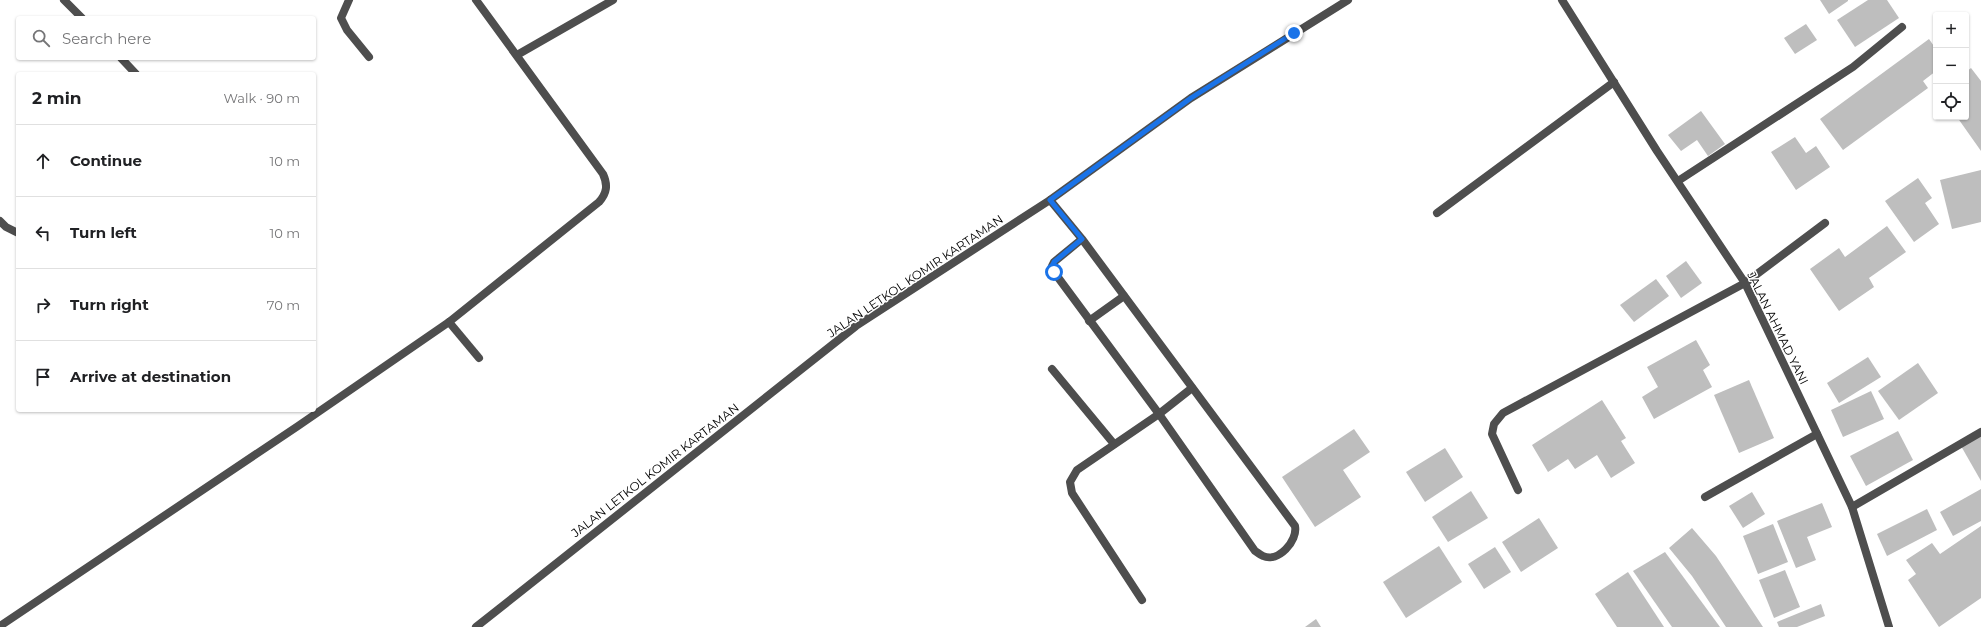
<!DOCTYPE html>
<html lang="en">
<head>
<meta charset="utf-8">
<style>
  :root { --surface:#fff; --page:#f6f6f6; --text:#202124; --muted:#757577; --line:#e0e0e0 }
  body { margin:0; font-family:Montserrat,sans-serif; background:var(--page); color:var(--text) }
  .controls { position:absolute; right:12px; top:12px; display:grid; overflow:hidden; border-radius:4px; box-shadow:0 1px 3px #0004 }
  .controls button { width:36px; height:36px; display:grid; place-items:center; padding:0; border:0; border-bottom:1px solid var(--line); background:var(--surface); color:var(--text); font:20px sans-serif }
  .stop { position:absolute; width:12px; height:12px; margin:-9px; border:3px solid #1a73e8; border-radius:50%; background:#fff }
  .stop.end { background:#1a73e8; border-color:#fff; box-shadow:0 1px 4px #0008 }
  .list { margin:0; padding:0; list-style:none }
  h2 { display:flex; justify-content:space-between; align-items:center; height:52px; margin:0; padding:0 16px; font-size:17px }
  h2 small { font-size:13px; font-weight:400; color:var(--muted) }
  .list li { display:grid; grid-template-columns:26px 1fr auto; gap:12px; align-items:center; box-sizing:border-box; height:72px; padding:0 16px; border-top:1px solid var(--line) }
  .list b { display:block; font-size:15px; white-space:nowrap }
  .list em { font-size:13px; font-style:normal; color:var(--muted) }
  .icon { flex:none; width:22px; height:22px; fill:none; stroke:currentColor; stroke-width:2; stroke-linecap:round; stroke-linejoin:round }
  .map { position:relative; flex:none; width:1981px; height:627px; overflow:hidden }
  .search { position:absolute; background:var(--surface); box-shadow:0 1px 3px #0004; left:16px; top:16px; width:300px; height:44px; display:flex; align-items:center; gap:10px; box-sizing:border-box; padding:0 14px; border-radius:4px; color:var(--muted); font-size:15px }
  .panel { position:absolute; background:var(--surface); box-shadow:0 1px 3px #0004; left:16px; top:72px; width:300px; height:340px; border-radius:4px }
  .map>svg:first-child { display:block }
  .building { fill:#bebebe }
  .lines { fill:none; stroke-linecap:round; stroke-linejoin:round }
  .service { stroke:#4e4e4e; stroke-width:8 }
  .minor { stroke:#4e4e4e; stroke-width:8 }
  .tertiary { stroke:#4e4e4e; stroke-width:8 }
  .route { stroke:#1a73e8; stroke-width:5 }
  .labels { text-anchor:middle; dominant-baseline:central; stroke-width:3; stroke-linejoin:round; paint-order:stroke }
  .street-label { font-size:12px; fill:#000; stroke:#fff }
</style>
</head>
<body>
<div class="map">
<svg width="1981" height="627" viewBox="0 0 1981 627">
  <rect width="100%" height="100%" fill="#fff"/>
  <g class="building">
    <path d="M1820 0H1848V1L1829 14Z"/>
    <path d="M1868 0H1887L1899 18 1855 47 1837 20Z"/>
    <path d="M1806 24 1817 40 1795 54 1784 38Z"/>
    <path d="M1929 39 1936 49V71L1923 81 1928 88 1843 150 1820 119Z"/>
    <path d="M1971 68 1981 81V151L1957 117H1966V72Z"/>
    <path d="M1701 111 1725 144 1708 156 1697 140 1681 151 1668 135Z"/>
    <path d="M1795 137 1806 153 1816 146 1830 167 1796 190 1771 152Z"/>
    <path d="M1981 170V222L1952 229 1940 180Z"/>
    <path d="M1918 178 1932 198 1925 203 1939 224 1914 242 1885 201Z"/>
    <path d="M1887 226 1906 252 1869 278 1874 287 1839 311 1810 269 1839 248 1845 257Z"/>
    <path d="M1686 261 1702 283 1681 298 1666 276Z"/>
    <path d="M1656 279 1669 296 1634 322 1620 305Z"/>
    <path d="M1696 340 1710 365 1703 370 1712 387 1654 419 1642 397 1658 387 1647 367Z"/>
    <path d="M1868 357 1881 377 1839 403 1827 383Z"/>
    <path d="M1918 363 1938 393 1899 420 1878 391Z"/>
    <path d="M1749 380 1774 438 1739 453 1714 395Z"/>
    <path d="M1871 391 1884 419 1843 437 1831 410Z"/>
    <path d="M1602 400 1626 438 1621 441 1635 463 1611 478 1597 455 1575 469 1568 459 1548 472 1532 445Z"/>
    <path d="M1354 429 1370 452 1343 470 1361 497 1315 527 1282 477Z"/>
    <path d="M1898 431 1913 460 1866 486 1850 456Z"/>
    <path d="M1981 435V481L1961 446Z"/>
    <path d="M1445 448 1463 477 1425 502 1406 472Z"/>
    <path d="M1981 489V521L1953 536 1940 512Z"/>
    <path d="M1471 491 1488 518 1448 542 1432 517Z"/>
    <path d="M1752 492 1765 514 1743 528 1729 506Z"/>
    <path d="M1822 503 1832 527 1807 537 1816 560 1796 568 1777 521Z"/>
    <path d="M1927 509 1937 530 1887 556 1877 534Z"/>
    <path d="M1539 518 1558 548 1521 572 1502 542Z"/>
    <path d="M1773 524 1788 562 1758 574 1743 536Z"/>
    <path d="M1981 526V598L1939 627 1908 580 1916 574 1906 560 1932 543 1940 554Z"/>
    <path d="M1692 528 1716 556 1763 627H1726L1692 576 1669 548Z"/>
    <path d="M1439 546 1462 582 1406 618 1383 582Z"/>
    <path d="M1495 547 1511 572 1484 589 1468 564Z"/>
    <path d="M1665 552 1720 627H1672L1633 571Z"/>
    <path d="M1785 570 1800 607 1774 618 1759 580Z"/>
    <path d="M1628 572 1664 627H1617L1595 594Z"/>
    <path d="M1821 604 1825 616 1797 627H1779L1777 622Z"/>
    <path d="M1316 619 1321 627H1305Z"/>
  </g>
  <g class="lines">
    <g class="service">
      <path d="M1050 200 1082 239 1295 526C1298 541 1278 563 1263 556 1260 555 1257 552 1255 551L1159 414 1054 272 1052 266 1054 262 1082 239"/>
      <path d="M1089 321 1124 296"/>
      <path d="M1052 369 1114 444"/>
      <path d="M1142 600 1072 493 1070 482 1077 470 1159 414 1192 388"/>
    </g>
    <g class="minor">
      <path d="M64 0 82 18"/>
      <path d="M349 0 341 18 347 30 369 57"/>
      <path d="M517 55 613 0"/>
      <path d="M121 58 136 74"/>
      <path d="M1678 181 1853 67 1902 27"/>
      <path d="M1437 213 1614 82"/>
      <path d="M0 221 6 227 18 233"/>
      <path d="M449 322 479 358"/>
      <path d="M1518 490 1492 434 1494 424 1503 413 1745 283 1825 223"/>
      <path d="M1705 497 1817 434"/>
      <path d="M1852 507 1981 432"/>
      <path d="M0 626 298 426 449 322 599 202C607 193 608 185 603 174L476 0"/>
      <path d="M476 627 856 326 1050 200 1191 98 1348 0"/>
    </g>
    <path class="tertiary" d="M1562 0 1657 151 1745 283 1852 507 1889 627"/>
  </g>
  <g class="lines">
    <path class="route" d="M1054 272 1052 266 1054 262 1082 239 1050 200 1191 98 1294 33"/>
  </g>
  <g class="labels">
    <g class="street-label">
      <text transform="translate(915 276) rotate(-34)">JALAN LETKOL KOMIR KARTAMAN</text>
      <text transform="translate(1778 328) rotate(64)">JALAN AHMAD YANI</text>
      <text transform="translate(655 470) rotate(-38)">JALAN LETKOL KOMIR KARTAMAN</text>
    </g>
  </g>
</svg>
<div class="controls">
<button>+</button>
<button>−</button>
<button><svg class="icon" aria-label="locate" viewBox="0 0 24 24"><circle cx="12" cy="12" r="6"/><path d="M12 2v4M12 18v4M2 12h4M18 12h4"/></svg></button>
</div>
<div class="stop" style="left:1054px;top:272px"></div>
<div class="stop end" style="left:1294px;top:33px"></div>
<div class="search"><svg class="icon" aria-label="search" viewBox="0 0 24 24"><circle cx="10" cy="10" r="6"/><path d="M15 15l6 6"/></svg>Search here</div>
<section class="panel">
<h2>2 min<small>Walk · 90 m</small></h2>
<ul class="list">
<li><svg class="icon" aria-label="ahead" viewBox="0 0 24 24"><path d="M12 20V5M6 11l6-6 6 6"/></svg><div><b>Continue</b></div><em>10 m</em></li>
<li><svg class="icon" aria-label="left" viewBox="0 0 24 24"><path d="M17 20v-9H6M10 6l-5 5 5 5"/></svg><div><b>Turn left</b></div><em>10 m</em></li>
<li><svg class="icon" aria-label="right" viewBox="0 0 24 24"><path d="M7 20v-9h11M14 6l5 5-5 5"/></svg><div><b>Turn right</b></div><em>70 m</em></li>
<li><svg class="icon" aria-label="arrive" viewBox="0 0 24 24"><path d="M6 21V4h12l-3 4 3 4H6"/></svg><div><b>Arrive at destination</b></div></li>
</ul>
</section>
</div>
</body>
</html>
